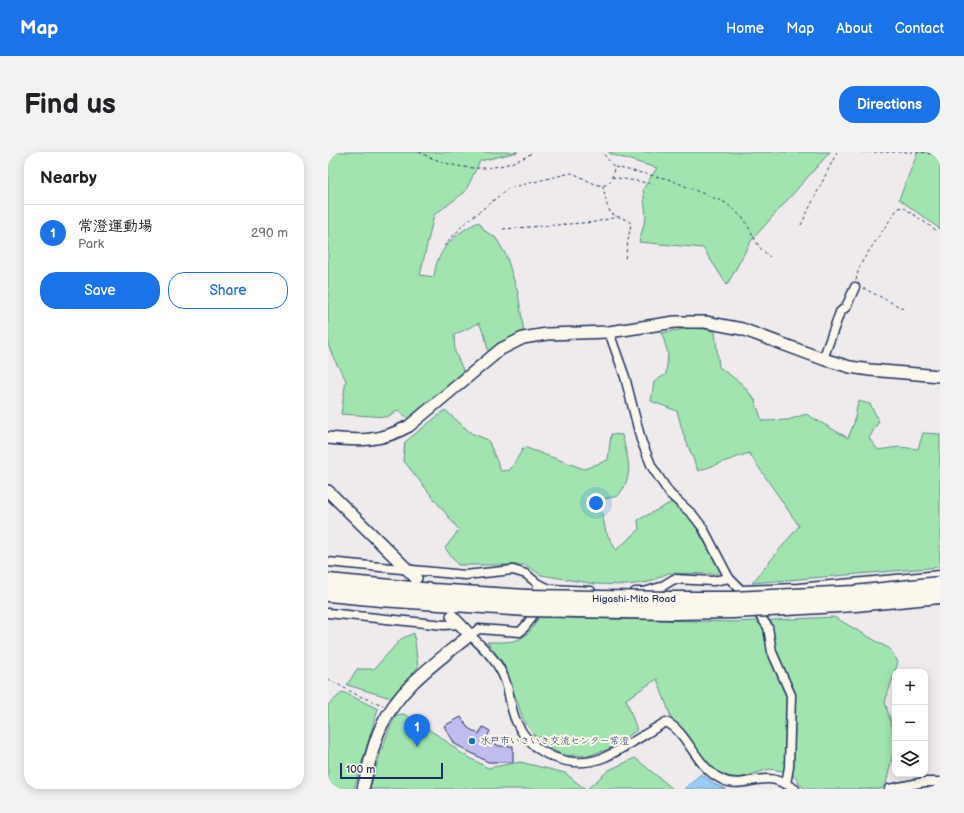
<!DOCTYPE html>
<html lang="en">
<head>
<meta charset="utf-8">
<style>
  :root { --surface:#fff; --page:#f2f2f2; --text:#202124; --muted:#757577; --line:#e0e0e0; --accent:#1a73e8 }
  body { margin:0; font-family:"Balsamiq Sans","Klee One",sans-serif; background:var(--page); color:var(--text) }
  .controls { position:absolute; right:12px; bottom:12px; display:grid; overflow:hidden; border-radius:8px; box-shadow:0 2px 10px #0003 }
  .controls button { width:36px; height:36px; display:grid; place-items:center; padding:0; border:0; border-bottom:1px solid var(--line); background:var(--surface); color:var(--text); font:20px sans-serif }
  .scale { position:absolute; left:12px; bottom:10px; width:103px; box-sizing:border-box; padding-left:4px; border:2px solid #1b2f5e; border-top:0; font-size:11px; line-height:14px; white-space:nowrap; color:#1b2f5e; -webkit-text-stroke:3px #fbf7ec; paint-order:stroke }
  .you { position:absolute; left:268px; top:351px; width:14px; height:14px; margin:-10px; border:3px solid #fff; border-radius:50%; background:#1a73e8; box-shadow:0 0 0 6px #1a73e833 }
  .badge { display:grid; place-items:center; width:26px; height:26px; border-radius:50%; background:var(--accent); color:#fff; font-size:13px; font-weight:700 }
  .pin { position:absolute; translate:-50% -33px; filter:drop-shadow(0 1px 2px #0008) }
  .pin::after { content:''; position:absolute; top:21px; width:14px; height:12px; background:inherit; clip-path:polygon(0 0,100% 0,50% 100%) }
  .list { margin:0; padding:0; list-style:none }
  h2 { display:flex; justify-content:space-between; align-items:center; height:52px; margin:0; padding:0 16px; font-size:17px }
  h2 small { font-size:13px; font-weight:400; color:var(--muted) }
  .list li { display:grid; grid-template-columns:26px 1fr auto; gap:12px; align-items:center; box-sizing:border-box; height:56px; padding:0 16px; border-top:1px solid var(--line) }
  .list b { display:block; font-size:15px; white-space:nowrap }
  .list p { margin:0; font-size:13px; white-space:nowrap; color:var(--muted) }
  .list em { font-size:13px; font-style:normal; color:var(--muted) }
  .actions { display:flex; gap:8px; padding:12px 16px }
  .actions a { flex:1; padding:9px 0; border:1px solid var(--accent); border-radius:16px; text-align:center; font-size:14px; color:var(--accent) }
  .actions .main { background:var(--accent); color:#fff }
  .icon { flex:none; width:22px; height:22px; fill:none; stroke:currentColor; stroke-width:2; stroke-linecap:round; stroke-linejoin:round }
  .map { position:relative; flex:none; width:612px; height:637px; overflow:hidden; border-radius:16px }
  header { display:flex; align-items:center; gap:24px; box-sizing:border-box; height:56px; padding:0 20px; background:var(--accent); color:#fff }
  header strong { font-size:19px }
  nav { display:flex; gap:22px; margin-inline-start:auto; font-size:14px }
  .intro { display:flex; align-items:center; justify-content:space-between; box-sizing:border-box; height:96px; padding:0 24px }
  h1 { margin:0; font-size:28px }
  .button { padding:10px 18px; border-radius:16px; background:var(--accent); color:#fff; font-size:14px; font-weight:700 }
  main { display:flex; gap:24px; padding:0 24px }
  aside { flex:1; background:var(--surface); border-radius:16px; box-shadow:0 2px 10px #0003 }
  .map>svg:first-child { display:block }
  .green { fill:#a1e4af; stroke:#5e8a86 }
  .water { fill:#97cbf5; stroke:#658db9 }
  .building { fill:#c1bcee; stroke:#1b2f5e }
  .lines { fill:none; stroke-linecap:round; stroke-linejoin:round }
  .street-casing { stroke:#1b2f5e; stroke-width:11 }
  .secondary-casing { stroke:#1b2f5e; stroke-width:14 }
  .highway-casing { stroke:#1b2f5e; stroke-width:17 }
  .path { stroke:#1b2f5e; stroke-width:1; stroke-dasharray:3 3; stroke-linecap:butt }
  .street { stroke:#fbf7ec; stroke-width:8 }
  .secondary { stroke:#fbf7ec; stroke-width:11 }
  .highway { stroke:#fbf7ec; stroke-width:14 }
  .highway-bridge-casing { stroke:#1b2f5e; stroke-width:17; stroke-linecap:butt }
  .highway-bridge { stroke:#fbf7ec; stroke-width:14 }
  .poi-dot { fill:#1f6fb2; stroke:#fbf7ec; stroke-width:1.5 }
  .labels { text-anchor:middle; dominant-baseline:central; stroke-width:4; stroke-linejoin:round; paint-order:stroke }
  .street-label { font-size:10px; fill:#1b2f5e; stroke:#fbf7ec }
  .poi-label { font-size:10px; fill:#1b2f5e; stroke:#fbf7ec; text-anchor:start }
</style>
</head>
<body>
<header>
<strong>Map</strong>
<nav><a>Home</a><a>Map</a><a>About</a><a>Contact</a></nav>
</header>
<div class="intro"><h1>Find us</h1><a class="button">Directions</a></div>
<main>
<aside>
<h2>Nearby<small></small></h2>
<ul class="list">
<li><span class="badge">1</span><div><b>常澄運動場</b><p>Park</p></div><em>290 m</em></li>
</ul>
<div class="actions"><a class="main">Save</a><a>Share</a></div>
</aside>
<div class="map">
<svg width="612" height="637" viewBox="0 0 612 637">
  <rect width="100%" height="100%" fill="#efebec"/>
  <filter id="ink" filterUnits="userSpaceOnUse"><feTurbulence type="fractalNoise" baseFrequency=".025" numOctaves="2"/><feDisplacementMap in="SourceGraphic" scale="8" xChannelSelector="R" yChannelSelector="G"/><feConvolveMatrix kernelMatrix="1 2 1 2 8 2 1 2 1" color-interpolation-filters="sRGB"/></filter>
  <g filter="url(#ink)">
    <g class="green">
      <path d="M0 0H190L152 9 137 40 106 63 92 123 106 125C108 99 127 80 151 70L157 79 168 86 178 103 190 141 196 180 160 199 157 184 151 171 126 183 127 200 136 220 81 267 70 258 59 265 13 262 18 228 6 207 0 192Z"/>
      <path d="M281 0H502L423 89 399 133 375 96 311 90 318 65 315 37 329 16 282 2Z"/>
      <path d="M590 0H612V77L571 47Z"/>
      <path d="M362 176 378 177 387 180 391 215 414 232 427 248 434 269 460 268 478 262 520 286 526 271 530 249 542 252 551 269 541 286 550 298 571 295 590 297 595 281 612 282V415L424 431 471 374 421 301 370 319 355 281 349 259 323 249 326 230 338 222 340 202 334 181Z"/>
      <path d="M117 258 143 281 160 288 173 319 182 318 196 295 256 317 280 308 283 282 294 283C300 308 307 322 290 344L271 348 278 380 288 398 311 378 310 368 344 350 363 367 393 418 388 422 340 421 321 430 299 433 267 432 213 423 198 413H130L117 396 131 378 75 308 77 290Z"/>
      <path d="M211 465 407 470 506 465 562 497 570 510 557 550 567 584V593L558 632 553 637H478L472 633 467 625 455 619 441 617 413 626 399 624 387 619 377 609 343 565 329 527 298 547 309 578 281 597 259 604 234 603 218 594 206 583 195 567 176 512 159 490C186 490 197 492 211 465Z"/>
      <path d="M86 481 90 515 63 546 19 533 29 517H46L73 487Z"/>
      <path d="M15 540 50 557 26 637H0V553Z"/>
      <path d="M76 562 114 586 133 601 160 616 192 610 237 621 257 637H42C49 611 56 587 68 563Z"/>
      <path d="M307 606 345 637H259L281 618Z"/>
    </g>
    <path class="water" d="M373 622 388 633 398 637H356Z"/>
    <path class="building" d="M133 565 140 576 151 582 155 575 162 579 158 587 171 594H185V610H160L127 592 116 574Z"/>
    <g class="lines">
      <g class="street-casing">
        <g id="street">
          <path d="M281 180 297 225 313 288 324 315 342 342 365 363 375 376 401 426 413 438 440 475 444 500 463 543 461 615 458 632"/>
          <path d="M495 207 512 160 518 155 527 135"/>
          <path d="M0 410 137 423 185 418 198 422 210 432 222 437 263 439"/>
          <path d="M210 432C210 454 208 464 192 480L151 477 142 483C158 498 173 512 179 534 182 546 183 558 188 569 203 603 243 619 277 605 297 596 318 581 338 570 360 580 367 614 393 627 409 636 425 626 441 627 450 627 460 633 467 637"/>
          <path d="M413 438 470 436 612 423"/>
          <path d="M307 440H316L333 435 346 427 385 429 401 426"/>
          <path d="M0 461 116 473 132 472"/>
          <path d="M561 637 596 630H612"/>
        </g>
      </g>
      <g class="secondary-casing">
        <g id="secondary">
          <path d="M0 286C32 289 52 290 81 274L173 197 195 186 219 182 281 180 347 170H377L414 177 495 207 522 215 542 218 612 224"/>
          <path d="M0 339 88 426"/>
          <path d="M35 637C40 617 44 594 53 575 72 534 109 510 142 483L124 464"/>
        </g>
      </g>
      <g class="highway-casing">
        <g id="highway">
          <path d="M0 429 105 439 198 445"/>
          <path d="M0 442 53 447 199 457"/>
          <path d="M344 447H404"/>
          <path d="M344 460 405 459"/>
        </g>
      </g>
      <g class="path">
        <path d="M91 0C121 16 156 22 188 9 194 7 200 4 205 0"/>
        <path d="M534 0H594L612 4"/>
        <path d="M287 15 340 27 398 51 417 68 431 95 442 105"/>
        <path d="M284 25 326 32"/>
        <path d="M275 34 279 53 283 62 299 68 303 71 297 107"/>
        <path d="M473 73 509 0"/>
        <path d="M175 77 267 70 289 65"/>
        <path d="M116 94 137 71 181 36 243 21C259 25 283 50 286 15L274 0"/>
        <path d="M528 128 531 116 535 108 570 56 575 55 609 79"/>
        <path d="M535 136 576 157"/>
        <path d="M0 527 31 544 55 553"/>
      </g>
      <use href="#street" class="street"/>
      <use href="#secondary" class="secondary"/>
      <use href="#highway" class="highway"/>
      <g class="highway-bridge-casing">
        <g id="highway-bridge">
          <path d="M198 445 344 447"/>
          <path d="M404 447 526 441 612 432"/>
          <path d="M199 457 344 460"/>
          <path d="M405 459 527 452 612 444"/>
        </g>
      </g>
      <use href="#highway-bridge" class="highway-bridge"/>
    </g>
  </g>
  <circle class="poi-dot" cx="144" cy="589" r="4"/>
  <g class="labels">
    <g class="street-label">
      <text x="306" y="447">Higashi-Mito Road</text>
    </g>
    <g class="poi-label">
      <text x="152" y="589">水戸市いきいき交流センター常澄</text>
    </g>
  </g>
</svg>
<div class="controls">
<button>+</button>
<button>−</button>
<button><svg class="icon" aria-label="layers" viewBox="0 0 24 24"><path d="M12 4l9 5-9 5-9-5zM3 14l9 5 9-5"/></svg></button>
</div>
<div class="scale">100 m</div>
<div class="you"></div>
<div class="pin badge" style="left:89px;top:595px">1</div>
</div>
</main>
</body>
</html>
